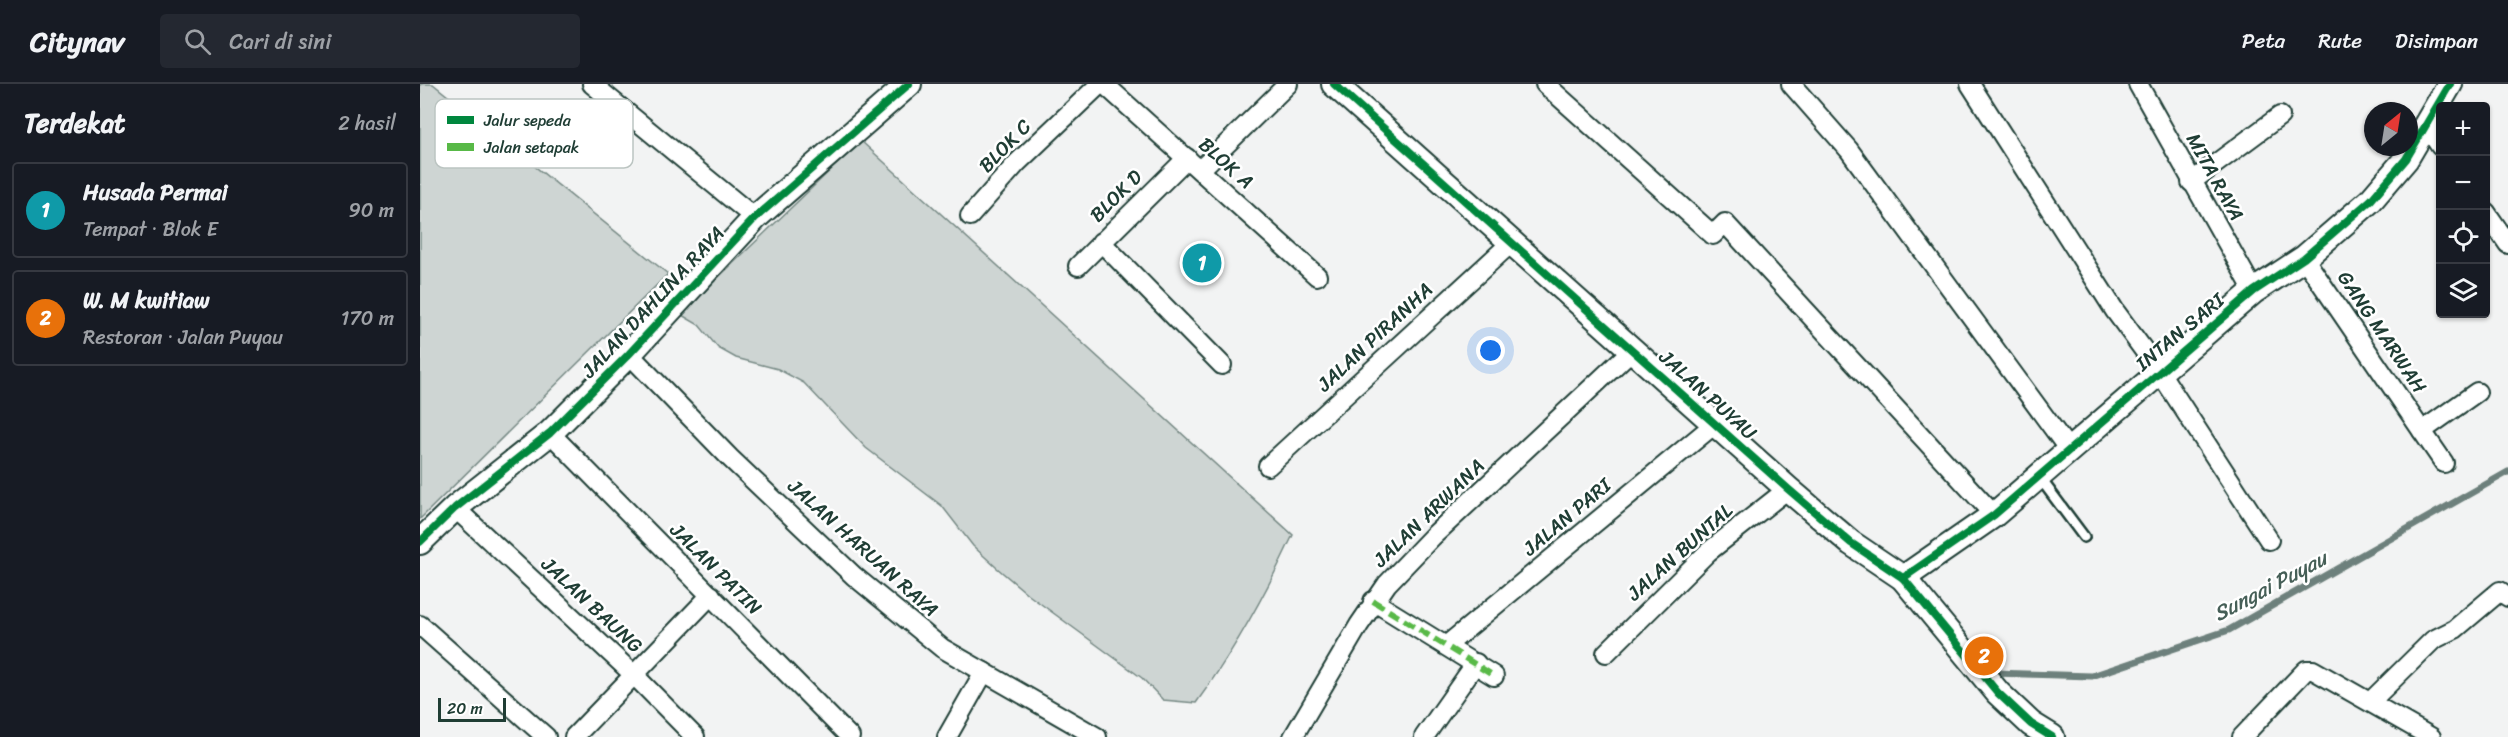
<!DOCTYPE html>
<html lang="id">
<head>
<meta charset="utf-8">
<style>
  :root { --surface:#171b24; --page:#242831; --text:#f1f3f6; --muted:#9ea1a6; --line:#363941; --accent:#92a19f }
  body { margin:0; font-family:Sriracha,sans-serif; background:var(--page); color:var(--text) }
  .controls { position:absolute; right:18px; top:18px; display:grid; overflow:hidden; border-radius:6px; box-shadow:0 2px 4px #0004 }
  .controls button { width:54px; height:54px; display:grid; place-items:center; padding:0; border:0; border-bottom:2px solid var(--line); background:var(--surface); color:var(--text); font:30px sans-serif }
  .compass { position:absolute; left:1944px; top:18px; width:54px; height:54px; border-radius:50%; background:var(--surface); box-shadow:0 2px 4px #0004; rotate:30deg }
  .scale { position:absolute; left:18px; bottom:15px; width:68px; box-sizing:border-box; padding-left:6px; border:3px solid #1f3d34; border-top:0; font-size:16px; line-height:21px; white-space:nowrap; color:#1f3d34; -webkit-text-stroke:4px #fff; paint-order:stroke }
  .you { position:absolute; left:1071px; top:267px; width:21px; height:21px; margin:-15px; border:4px solid #fff; border-radius:50%; background:#1a73e8; box-shadow:0 0 0 9px #1a73e833 }
  .badge { display:grid; place-items:center; width:39px; height:39px; border-radius:50%; background:var(--accent); color:#fff; font-size:20px; font-weight:700 }
  .pin { position:absolute; translate:-50% -50%; border:3px solid #fff; box-shadow:0 2px 6px #0006 }
  .list { margin:0; padding:0; list-style:none }
  h2 { display:flex; justify-content:space-between; align-items:center; height:78px; margin:0; padding:0 24px; font-size:26px }
  h2 small { font-size:20px; font-weight:400; color:var(--muted) }
  .list li { display:grid; grid-template-columns:39px 1fr auto; gap:18px; align-items:center; box-sizing:border-box; height:96px; margin:0 12px 12px; padding:0 12px; border:2px solid var(--line); border-radius:6px }
  .list b { display:block; font-size:22px; white-space:nowrap }
  .list p { margin:0; font-size:20px; white-space:nowrap; color:var(--muted) }
  .list em { font-size:20px; font-style:normal; color:var(--muted) }
  .icon { flex:none; width:33px; height:33px; fill:none; stroke:currentColor; stroke-width:2; stroke-linecap:round; stroke-linejoin:round }
  .map { position:relative; flex:none; width:2088px; height:653px; overflow:hidden }
  header { display:flex; align-items:center; gap:36px; box-sizing:border-box; height:84px; padding:0 30px; background:var(--surface); border-bottom:2px solid var(--line) }
  header strong { font-size:28px }
  nav { display:flex; gap:33px; margin-inline-start:auto; font-size:21px }
  .search { width:420px; height:54px; background:var(--page); display:flex; align-items:center; gap:15px; box-sizing:border-box; padding:0 21px; border-radius:6px; color:var(--muted); font-size:22px }
  main { display:flex }
  aside { flex:1; background:var(--surface) }
  .map>svg:first-child { display:block }
  .green { fill:#ced5d3; stroke:#768984; stroke-width:1.5 }
  .lines { fill:none; stroke-linecap:round; stroke-linejoin:round }
  .stream { stroke:#6d807b; stroke-width:7 }
  .service-casing { stroke:#1f3d34; stroke-width:14 }
  .minor-casing { stroke:#1f3d34; stroke-width:22 }
  .tertiary-casing { stroke:#1f3d34; stroke-width:28 }
  .service { stroke:#fff; stroke-width:9 }
  .minor { stroke:#fff; stroke-width:18 }
  .tertiary { stroke:#fff; stroke-width:24 }
  .quiet { stroke:#58b947; stroke-width:6; stroke-dasharray:12 6; stroke-linecap:butt }
  .cycleway-casing { stroke:#fff; stroke-width:11 }
  .cycleway { stroke:#00873e; stroke-width:8 }
  .labels { text-anchor:middle; dominant-baseline:central; stroke-width:5; stroke-linejoin:round; paint-order:stroke }
  .street-label { font-size:20px; fill:#1f3d34; stroke:#fff }
  .water-label { font-size:21px; font-style:italic; fill:#465f57; stroke:#fff }
  .key { fill:#fff; stroke:#bcc5c2; stroke-width:1.5 }
  .key-label { font-size:16px; fill:#1f3d34 }
</style>
</head>
<body>
<header>
<strong>Citynav</strong>
<div class="search"><svg class="icon" aria-label="search" viewBox="0 0 24 24"><circle cx="10" cy="10" r="6"/><path d="M15 15l6 6"/></svg>Cari di sini</div>
<nav><a>Peta</a><a>Rute</a><a>Disimpan</a></nav>
</header>
<main>
<aside>
<h2>Terdekat<small>2 hasil</small></h2>
<ul class="list">
<li><span class="badge" style="background:#0f9aa8">1</span><div><b>Husada Permai</b><p>Tempat · Blok E</p></div><em>90 m</em></li>
<li><span class="badge" style="background:#e8710a">2</span><div><b>W. M kwitiaw</b><p>Restoran · Jalan Puyau</p></div><em>170 m</em></li>
</ul>
</aside>
<div class="map">
<svg width="2088" height="653" viewBox="0 0 2088 653">
  <rect width="100%" height="100%" fill="#f2f3f3"/>
  <filter id="ink" filterUnits="userSpaceOnUse"><feTurbulence type="fractalNoise" baseFrequency=".0167" numOctaves="2"/><feDisplacementMap in="SourceGraphic" scale="12" xChannelSelector="R" yChannelSelector="G"/><feConvolveMatrix kernelMatrix="1 2 1 2 8 2 1 2 1" color-interpolation-filters="sRGB"/></filter>
  <g filter="url(#ink)">
    <g class="green">
      <path d="M0 0H13L248 190 0 435Z"/>
      <path d="M441 57 873 451C846 509 814 567 776 619L743 616 722 594 610 512 577 484 553 462 522 422 446 364 384 299 358 285 316 274 298 264 279 241 260 230Z"/>
    </g>
    <g class="lines">
      <path class="stream" d="M1573 589 1672 592 1809 546 2088 388"/>
      <g class="service-casing">
        <path id="service" d="M1620 394 1664 453"/>
      </g>
      <g class="minor-casing">
        <g id="minor">
          <path d="M172 0 335 134"/>
          <path d="M684 0 897 192"/>
          <path d="M1125 0 1293 151 1305 139 1574 431"/>
          <path d="M1371 0 1429 66 1649 366"/>
          <path d="M1550 0 1695 227 1739 287 1849 456"/>
          <path d="M1718 0 1834 207"/>
          <path d="M2007 42 2020 62"/>
          <path d="M780 86 868 0"/>
          <path d="M1771 98 1860 32"/>
          <path d="M2066 128 2088 160"/>
          <path d="M550 132 597 79 680 0"/>
          <path d="M681 158 802 281"/>
          <path d="M1884 174 2002 347 2057 308"/>
          <path d="M658 182 767 74"/>
          <path d="M209 270 310 374 434 492 522 564 677 653"/>
          <path d="M2002 347 2024 379"/>
          <path d="M130 349 430 653"/>
          <path d="M848 382 1092 158"/>
          <path d="M35 424 213 590 275 653"/>
          <path d="M953 517 1074 592"/>
          <path d="M0 541 126 653"/>
          <path d="M1027 561 1296 339"/>
          <path d="M1186 569 1288 468 1368 405"/>
          <path d="M1951 617 2013 556 2035 545 2080 507 2088 513"/>
          <path d="M154 653 291 511"/>
          <path d="M527 653 564 588"/>
          <path d="M873 653 939 541 967 500 1012 453 1212 266"/>
          <path d="M1004 653 1056 579"/>
          <path d="M1822 653 1886 586H1893L2011 653"/>
        </g>
      </g>
      <g class="tertiary-casing">
        <g id="tertiary">
          <path d="M914 0 1368 405 1431 459 1483 494 1578 609 1611 640 1632 653"/>
          <path d="M0 458 35 424 130 349 209 270 335 134 489 0"/>
          <path d="M1483 494 1574 431 1834 207 1884 174 1951 116 1986 75 2030 0"/>
        </g>
      </g>
      <use href="#service" class="service"/>
      <use href="#minor" class="minor"/>
      <use href="#tertiary" class="tertiary"/>
      <path class="quiet" d="M953 517 1074 592"/>
      <g class="cycleway-casing">
        <g id="cycleway">
          <path d="M914 0 1368 405 1431 459 1483 494 1578 609 1611 640 1632 653"/>
          <path d="M0 458 35 424 130 349 209 270 335 134 489 0"/>
          <path d="M1483 494 1574 431 1834 207 1884 174 1951 116 1986 75 2030 0"/>
        </g>
      </g>
      <use href="#cycleway" class="cycleway"/>
    </g>
  </g>
  <g class="labels">
    <g class="street-label">
      <text transform="translate(585 62) rotate(-46)">BLOK C</text>
      <text transform="translate(806 79) rotate(42)">BLOK A</text>
      <text transform="translate(1795 93) rotate(61)">MITA RAYA</text>
      <text transform="translate(696 112) rotate(-45)">BLOK D</text>
      <text transform="translate(233 218) rotate(-47)">JALAN DAHLINA RAYA</text>
      <text transform="translate(1760 248) rotate(-40)">INTAN SARI</text>
      <text transform="translate(1962 248) rotate(56)">GANG MARWAH</text>
      <text transform="translate(955 253) rotate(-43)">JALAN PIRANHA</text>
      <text transform="translate(1288 311) rotate(42)">JALAN PUYAU</text>
      <text transform="translate(1009 429) rotate(-44)">JALAN ARWANA</text>
      <text transform="translate(1147 433) rotate(-40)">JALAN PARI</text>
      <text transform="translate(443 464) rotate(42)">JALAN HARUAN RAYA</text>
      <text transform="translate(1260 468) rotate(-42)">JALAN BUNTAL</text>
      <text transform="translate(296 485) rotate(45)">JALAN PATIN</text>
      <text transform="translate(172 521) rotate(43)">JALAN BAUNG</text>
    </g>
    <g class="water-label">
      <text transform="translate(1850 502) rotate(-28)">Sungai Puyau</text>
    </g>
  </g>
  <rect x="15" y="15" width="198" height="69" rx="9" class="key"/>
  <rect x="27" y="32" width="27" height="8" fill="#00873e"/>
  <rect x="27" y="59" width="27" height="8" fill="#58b947"/>
  <g class="key-label">
    <text x="64" y="42">Jalur sepeda</text>
    <text x="64" y="69">Jalan setapak</text>
  </g>
</svg>
<div class="controls">
<button>+</button>
<button>−</button>
<button><svg class="icon" aria-label="locate" viewBox="0 0 24 24"><circle cx="12" cy="12" r="6"/><path d="M12 2v4M12 18v4M2 12h4M18 12h4"/></svg></button>
<button><svg class="icon" aria-label="layers" viewBox="0 0 24 24"><path d="M12 4l9 5-9 5-9-5zM3 14l9 5 9-5"/></svg></button>
</div>
<svg class="compass" viewBox="-18 -18 36 36"><path d="M0-13l5 13h-10z" fill="#e53935"/><path d="M0 13l5-13h-10z" fill="#9ea1a6"/></svg>
<div class="scale">20 m</div>
<div class="you"></div>
<div class="pin badge" style="left:782px;top:179px;background:#0f9aa8">1</div>
<div class="pin badge" style="left:1564px;top:572px;background:#e8710a">2</div>
</div>
</main>
</body>
</html>
